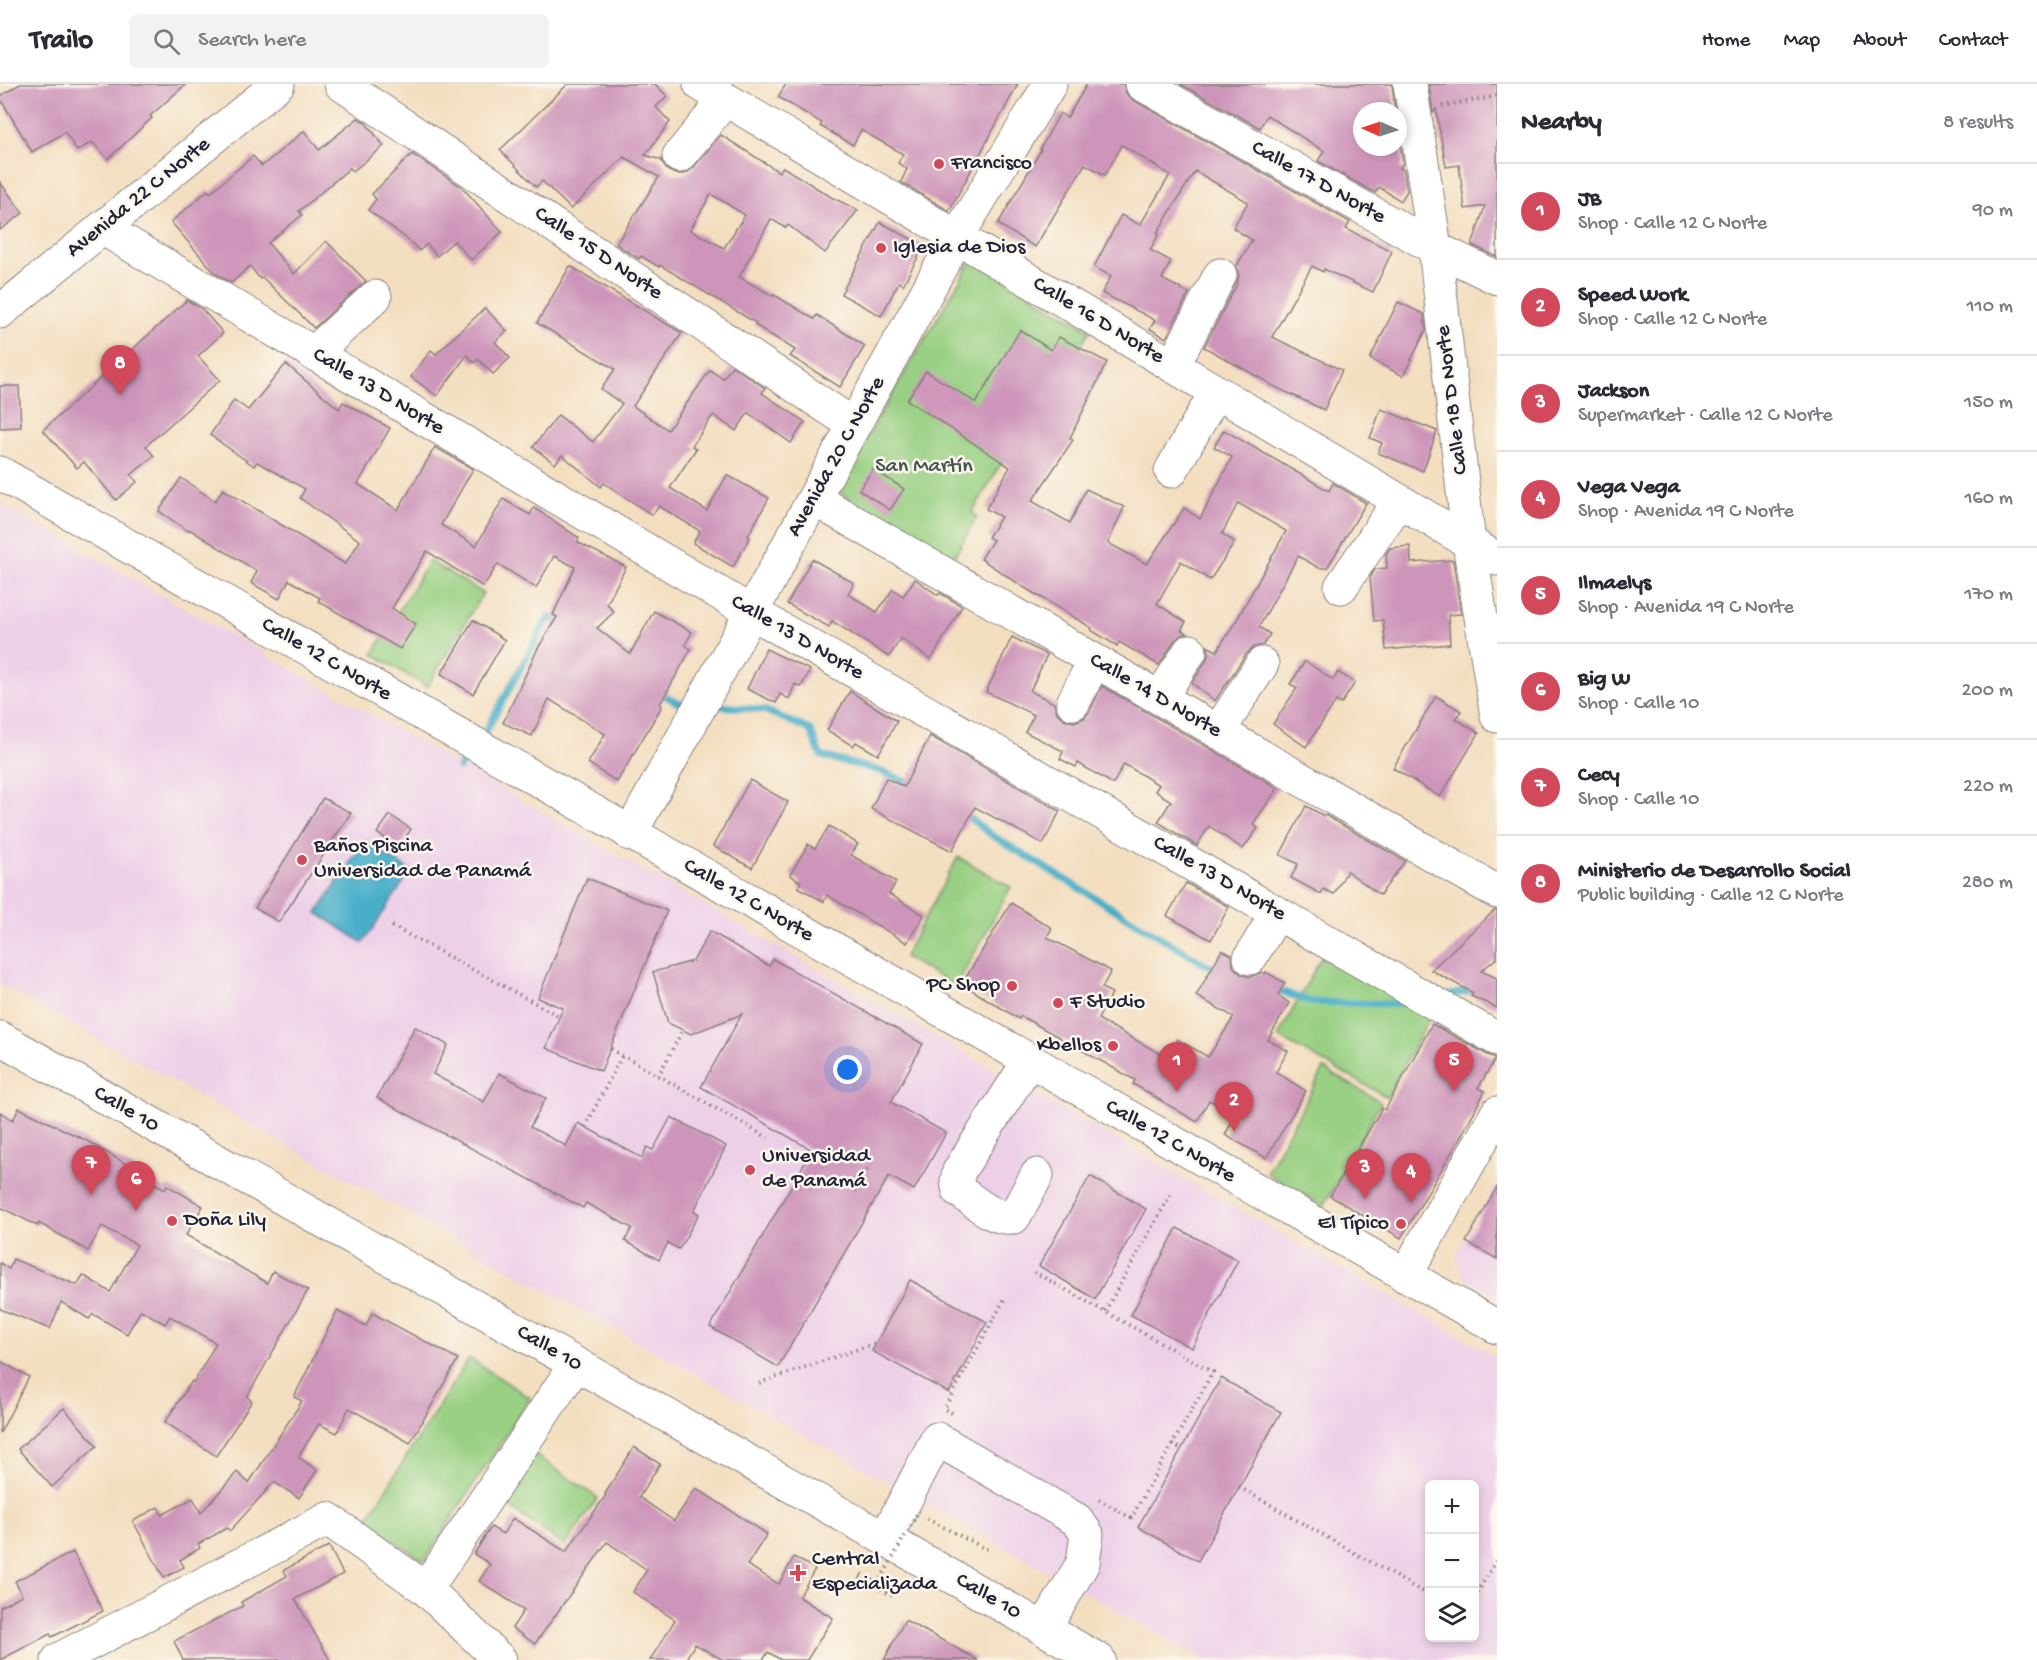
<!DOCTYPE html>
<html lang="en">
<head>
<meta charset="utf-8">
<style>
  :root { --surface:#fff; --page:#f2f2f3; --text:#2b2b33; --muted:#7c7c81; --line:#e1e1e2; --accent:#d1495b }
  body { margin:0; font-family:"Gochi Hand",sans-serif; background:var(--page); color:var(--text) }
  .controls { position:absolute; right:18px; bottom:18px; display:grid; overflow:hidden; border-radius:9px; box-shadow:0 3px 9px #0003 }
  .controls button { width:54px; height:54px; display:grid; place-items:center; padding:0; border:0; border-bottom:2px solid var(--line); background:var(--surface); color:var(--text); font:30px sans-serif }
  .compass { position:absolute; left:1353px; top:18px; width:54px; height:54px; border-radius:50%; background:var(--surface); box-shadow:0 3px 9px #0003; rotate:273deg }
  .you { position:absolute; left:848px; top:986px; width:21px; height:21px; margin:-15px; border:4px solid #fff; border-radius:50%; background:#1a73e8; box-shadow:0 0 0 9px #1a73e833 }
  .badge { display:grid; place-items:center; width:39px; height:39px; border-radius:50%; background:var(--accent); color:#fff; font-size:20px; font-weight:700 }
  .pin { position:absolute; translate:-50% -50px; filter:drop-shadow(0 2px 3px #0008) }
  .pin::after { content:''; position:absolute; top:32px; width:21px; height:18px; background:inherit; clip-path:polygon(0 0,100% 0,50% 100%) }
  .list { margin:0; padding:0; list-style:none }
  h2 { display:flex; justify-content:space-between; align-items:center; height:78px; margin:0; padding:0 24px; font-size:26px }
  h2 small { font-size:20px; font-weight:400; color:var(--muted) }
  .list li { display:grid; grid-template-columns:39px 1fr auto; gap:18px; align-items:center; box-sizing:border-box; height:96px; padding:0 24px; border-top:2px solid var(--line) }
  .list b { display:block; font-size:22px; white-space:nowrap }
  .list p { margin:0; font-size:20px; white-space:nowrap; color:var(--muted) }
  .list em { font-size:20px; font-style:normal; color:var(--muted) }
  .icon { flex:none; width:33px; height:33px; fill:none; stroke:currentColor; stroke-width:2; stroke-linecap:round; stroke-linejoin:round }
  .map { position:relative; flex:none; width:1497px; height:1576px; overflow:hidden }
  header { display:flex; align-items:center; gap:36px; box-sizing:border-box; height:84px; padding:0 30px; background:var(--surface); border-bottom:2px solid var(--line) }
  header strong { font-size:28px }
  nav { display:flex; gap:33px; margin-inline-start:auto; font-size:21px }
  .search { width:420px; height:54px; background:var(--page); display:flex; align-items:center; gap:15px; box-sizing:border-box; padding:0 21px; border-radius:9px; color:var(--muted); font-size:22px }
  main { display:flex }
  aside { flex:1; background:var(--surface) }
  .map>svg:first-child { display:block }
  .built { fill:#edd0e8; fill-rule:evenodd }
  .green { fill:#99d083; stroke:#5e795f; stroke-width:1.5 }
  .water { fill:#4aafc9; stroke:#366882; stroke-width:1.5 }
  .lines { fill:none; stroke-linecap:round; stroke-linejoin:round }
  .stream { stroke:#4aafc9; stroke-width:7 }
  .building { fill:#ce95ba; fill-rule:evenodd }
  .minor-casing { stroke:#8a807e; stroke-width:35 }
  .major-casing { stroke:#8a807e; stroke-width:35 }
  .path { stroke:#8a807e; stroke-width:4; stroke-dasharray:1.5 4.5; stroke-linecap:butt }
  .minor { stroke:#fff; stroke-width:33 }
  .major { stroke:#fff; stroke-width:33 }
  .path-bridge { stroke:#8a807e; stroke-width:4; stroke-dasharray:1.5 4.5; stroke-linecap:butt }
  .poi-dot { fill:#d1495b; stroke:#fbf7ec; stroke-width:2 }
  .labels { text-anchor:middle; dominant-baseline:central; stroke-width:5; stroke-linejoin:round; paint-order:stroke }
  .poi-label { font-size:22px; fill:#22223b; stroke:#fbf7ec; text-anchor:start }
  .street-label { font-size:22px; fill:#22223b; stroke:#fbf7ec }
  .park-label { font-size:22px; fill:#465651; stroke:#fbf7ec }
</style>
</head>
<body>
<header>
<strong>Trailo</strong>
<div class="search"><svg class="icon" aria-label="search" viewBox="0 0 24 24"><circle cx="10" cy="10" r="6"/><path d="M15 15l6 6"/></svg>Search here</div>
<nav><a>Home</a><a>Map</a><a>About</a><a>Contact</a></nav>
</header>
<main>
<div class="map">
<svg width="1497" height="1576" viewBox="0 0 1497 1576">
  <rect width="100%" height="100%" fill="#fbf7ec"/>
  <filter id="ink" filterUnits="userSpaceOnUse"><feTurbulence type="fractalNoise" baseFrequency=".0167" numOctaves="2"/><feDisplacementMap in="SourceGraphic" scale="12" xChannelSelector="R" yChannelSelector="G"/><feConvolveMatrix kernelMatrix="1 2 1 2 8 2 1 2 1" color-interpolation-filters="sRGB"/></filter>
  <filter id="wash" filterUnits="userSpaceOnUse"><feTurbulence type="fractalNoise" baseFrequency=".008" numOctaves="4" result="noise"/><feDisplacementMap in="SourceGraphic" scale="24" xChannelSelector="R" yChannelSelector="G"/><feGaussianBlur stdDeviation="1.35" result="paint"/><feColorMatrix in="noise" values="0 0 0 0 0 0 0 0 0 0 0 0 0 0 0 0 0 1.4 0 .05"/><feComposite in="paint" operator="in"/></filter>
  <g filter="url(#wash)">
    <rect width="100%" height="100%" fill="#f3dec0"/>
    <g class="built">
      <path d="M0 419 1497 1273V1576H1205L0 900ZM1430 1400H1474V1554H1430Z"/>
      <path d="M1497 1099V1213L1464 1194 1456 1171Z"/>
    </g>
    <g class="green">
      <path d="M972 176 1090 246 1059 300 1011 362 972 429 977 433 952 476 835 406Z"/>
      <path d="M429 477 483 509 427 603 373 570Z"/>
      <path d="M958 773 1011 803 956 902 904 873Z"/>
      <path d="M1322 872 1431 931 1387 1013 1278 953Z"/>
      <path d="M1324 985 1381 1018 1323 1122 1266 1089Z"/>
      <path d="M469 1274 530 1314 424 1477 365 1438Z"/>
      <path d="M534 1370 598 1414 565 1462 501 1417Z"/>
    </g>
    <path class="water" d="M364 757 411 787 363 859 317 829Z"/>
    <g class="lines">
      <g class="stream">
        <path d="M657 607 678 619 691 620"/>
        <path d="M710 621 764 626 810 646 821 672 877 686 915 701"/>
        <path d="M482 654 549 533 561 542"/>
        <path d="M459 684 471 667"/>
        <path d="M963 729 993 752 1203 879 1220 885"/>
        <path d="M1272 904 1311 918 1394 920 1409 918"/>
        <path d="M1446 912 1479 905"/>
      </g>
    </g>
    <g id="blocks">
      <g class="building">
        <path d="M20 0H186L150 32 152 34 108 75 92 58 77 67 65 48 32 68 0 14V12Z"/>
        <path d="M568 0H655L667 12 656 23 670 38 645 71 661 76 667 86 675 90H685L693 84 721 51 779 88 783 83 831 113 858 126 825 169 788 141 786 144 771 135 739 193 773 212V210L814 235 817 231 865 262 840 303 790 272 795 266 755 241 756 239 660 181 659 183 641 172 639 175 616 160 659 93 624 73 571 125 542 97 536 103 500 66ZM711 110 745 131 724 164 690 146Z"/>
        <path d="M786 0H1018L949 127 901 98 907 85 898 79 903 70 861 46 853 61 820 42 822 39 778 13Z"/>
        <path d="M1087 0H1123L1126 9 1133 16 1350 138 1346 145 1392 167 1373 208 1324 185 1323 188 1312 182 1272 253 1342 286 1324 326 1269 300V299L1204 263 1237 200 1239 191 1236 183 1252 156 1233 144 1248 118 1195 87 1157 149 1159 150 1150 166 1171 177 1162 195 1189 209 1166 254 1150 245 1155 236 1102 209 1111 192 1094 183 1121 131 1140 141 1170 91 1122 61 1105 91 1085 80 1035 163 998 140 1041 66 1040 65 1060 29 1067 34Z"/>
        <path d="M1180 0H1392L1395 27H1362V63H1398V46L1403 79 1400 84 1404 86 1407 107 1401 117 1379 103 1375 109 1318 77 1324 67 1267 31 1260 44Z"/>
        <path d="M1429 0H1497V173L1472 161 1485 122 1465 125 1459 81 1446 83 1436 25 1433 29Z"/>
        <path d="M358 34 365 38 384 62 353 87 350 84 299 127 302 131 268 159 294 190 326 157 366 197 314 244 262 193 260 195 250 182 231 199 215 189 171 138 208 106 210 109 253 72 262 82 304 47 319 66Z"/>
        <path d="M412 70 462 103 502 148 471 176 454 157 437 172 427 160 419 167 410 157 368 126 376 115 372 110Z"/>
        <path d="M0 98 23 129 0 146Z"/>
        <path d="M880 138 924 162 903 201 899 198 881 232 841 210Z"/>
        <path d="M570 182 682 249 633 322 668 346 710 286 723 295 732 282 765 304 762 309 805 338 791 359 748 329 736 347 713 331 692 362 696 365 670 404 707 427 727 391 769 414 748 452 750 453 733 483 693 459 700 447 659 422 652 431 604 399 601 403 562 371 555 380 533 363 558 331 593 358 622 320 601 305 615 285 537 239Z"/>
        <path d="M187 216 202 225 223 249 198 272 220 296 146 362 154 372 131 391 137 398 116 416 84 378 77 384 43 346Z"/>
        <path d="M1398 218 1424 230 1426 246 1403 292 1370 275Z"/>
        <path d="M485 224 507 247 495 258 510 274 493 290 478 275 474 279 467 271 437 312 411 293 431 266 436 270Z"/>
        <path d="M1020 246 1051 266 1059 253 1107 278 1070 354 1073 356 1032 417 1070 439 1086 405 1124 423 1108 459 1147 480 1184 424 1200 435 1232 373 1214 363 1224 346 1329 407 1333 399 1366 419 1327 484H1319L1298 472 1259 543 1270 550 1263 561 1254 563 1246 570 1215 617 1192 599 1206 577 1209 568 1207 562 1217 567 1236 537 1286 447 1238 419 1222 450 1235 458 1210 496 1181 477 1157 520 1186 538 1181 546 1187 549 1181 551 1175 556 1159 581 1119 558 1117 562 1091 546 1092 544 1025 504 981 475 993 456 988 453 1001 433 986 425 1010 383 907 316 926 287 976 319Z"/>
        <path d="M286 280 339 325 343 318 390 344 358 400 398 426 435 363 473 385 441 441 476 462 503 415 530 431 534 424 579 454 577 458 626 483 607 520 614 528 597 544 630 570 654 527 692 548 685 561 691 565 660 620 662 622 617 698 588 679 605 650 549 615 532 652 503 639 538 564 557 533 553 531 575 483 554 472 536 504 498 480 483 503 427 467 392 524 416 540 400 565 318 517 320 514 289 496 279 515 251 499 257 487 189 445 188 447 159 427 181 394 215 417 223 405 345 480 360 457 300 414 305 405 257 378 254 382 210 351 234 316 248 326Z"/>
        <path d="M0 302H19L21 343 0 344Z"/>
        <path d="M1381 325 1437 347 1423 387 1378 369 1382 359 1370 354Z"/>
        <path d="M873 385 904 405 890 426 859 406Z"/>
        <path d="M1410 462 1411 479 1453 476 1461 530 1448 531 1450 560 1386 566 1383 536 1374 537 1370 493 1375 485 1387 484 1386 470 1390 464Z"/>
        <path d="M812 475 854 499 848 510 877 528 893 505 903 512 915 495 938 511 940 509 962 522 931 576 901 554 889 573 832 537 829 543 787 520Z"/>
        <path d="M473 536 505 556 473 610 441 590Z"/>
        <path d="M1012 553 1047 571 1030 607 1054 619 1057 629 1064 635 1074 638 1084 634 1090 627 1102 602 1278 704 1253 740 1258 744 1243 765 1209 742 1197 762 1158 738 1171 717 1155 707 1159 701 1124 680 1113 700 1078 679 1076 683 1060 675 1063 667 1025 648 1034 631 986 608Z"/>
        <path d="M766 565 810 586 801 603 795 600 789 615 780 610 776 619 747 605Z"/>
        <path d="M1305 577 1333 596 1338 588 1355 599 1341 620 1336 617 1306 663 1273 640 1297 604 1290 600Z"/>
        <path d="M850 607 897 637 878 671 856 658 853 662 827 646Z"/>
        <path d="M1436 612 1461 627 1456 635 1479 649 1440 713 1393 684Z"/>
        <path d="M930 652 1060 727 1043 760 975 723 952 767 871 725 886 694 904 703Z"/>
        <path d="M750 696 788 718 752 784 713 762Z"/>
        <path d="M323 714 351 729 279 838 255 824Z"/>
        <path d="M1306 722 1324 732 1325 731 1405 777 1380 811 1347 787 1334 810 1323 805 1321 810 1291 794 1298 780 1280 771Z"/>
        <path d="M390 731 411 745 399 764 377 749Z"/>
        <path d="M829 742 858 760 851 771 896 798 889 810 924 831 907 859 827 811 824 818 798 803 801 798 790 791 808 760 815 765Z"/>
        <path d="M587 794 667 827 601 987 546 964 563 924 538 914Z"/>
        <path d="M1186 799 1229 823 1211 856 1167 832Z"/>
        <path d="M1011 819 1052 844 1047 853 1111 887 1102 904 1112 909 1098 935 1166 973 1177 955 1208 973 1234 933 1196 912 1222 866 1232 871 1233 883 1241 890 1250 893 1262 888 1265 890 1266 888 1285 899 1278 911 1289 919 1268 956 1288 967 1276 988 1306 1007 1266 1074 1225 1051 1236 1030 1209 1016 1197 1038 1133 1000 1135 996 1021 932 1019 935 962 900Z"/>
        <path d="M1495 826 1497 827V874L1481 887 1497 894V924L1471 912 1473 909 1431 886Z"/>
        <path d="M710 847 769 882 773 875 923 960 891 1018 946 1049 914 1106 889 1092 778 1283 710 1243 812 1066 701 1003 742 930 691 950 668 939 653 888 693 877Z"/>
        <path d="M1432 940 1488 971 1496 974 1478 1004 1485 1007 1458 1058 1401 1154 1330 1112 1382 1024 1385 1026Z"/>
        <path d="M415 943 448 961 433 990 484 1018 499 989 546 1014 530 1043 566 1062 578 1039 642 1074 647 1063 653 1066 671 1033 726 1062 694 1127 699 1130 679 1165 668 1159 659 1176 625 1157 632 1144 586 1119 583 1124 377 1014Z"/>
        <path d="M19 1024 87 1057 135 1085 134 1088 165 1105 167 1101 203 1122 186 1151 267 1199 273 1187 308 1206 247 1313 252 1317 216 1372 165 1338 192 1297 194 1298 216 1259 170 1232 165 1240 141 1226 127 1250 93 1230 89 1235 61 1218 50 1245 0 1225V1179L9 1185 13 1175 77 1201 83 1191 110 1208 137 1161 102 1142 88 1167 39 1139 38 1142 0 1123V1028L13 1036Z"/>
        <path d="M1090 1092 1146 1125 1095 1215 1039 1182Z"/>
        <path d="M1497 1103V1175L1466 1158Z"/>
        <path d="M1177 1144 1238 1176 1192 1264 1131 1231Z"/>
        <path d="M910 1196 987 1238 949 1309 872 1267Z"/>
        <path d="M337 1227 366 1242 372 1229 458 1275 410 1359 349 1324 337 1349 319 1340 298 1373 317 1386 299 1414 274 1398 230 1447 227 1444 198 1460 200 1464 180 1476 184 1483 164 1494 133 1437 158 1423 162 1431 193 1414 201 1429 237 1388 249 1399 302 1317 294 1313Z"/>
        <path d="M0 1277 29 1293 0 1349Z"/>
        <path d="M1221 1294 1281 1328 1198 1477 1138 1443Z"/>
        <path d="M64 1324 97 1362 52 1403 18 1365Z"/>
        <path d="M634 1363 660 1380 639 1413 674 1437 696 1404 767 1450 747 1481 779 1500 794 1473 815 1485 799 1513 833 1534 807 1576H781L768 1568 763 1576H723L695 1560 685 1576H650L675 1536 633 1508 647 1486 607 1458 535 1560 512 1544 524 1526 479 1497 490 1480 474 1470 491 1443 503 1450 513 1434 566 1468 606 1411 605 1410Z"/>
        <path d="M329 1462 343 1490 295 1515 330 1576H183L174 1557 243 1522 241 1518 287 1492 284 1486Z"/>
        <path d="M73 1468 103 1527 52 1553 50 1550 0 1576V1523L22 1511 15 1497Z"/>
        <path d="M905 1536 978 1576H884Z"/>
      </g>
    </g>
  </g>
  <g filter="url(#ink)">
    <use href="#blocks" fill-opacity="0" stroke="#8a807e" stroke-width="1.5"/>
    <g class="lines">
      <g class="minor-casing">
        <g id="minor">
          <path d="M341 0 854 341"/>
          <path d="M700 0 1497 475"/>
          <path d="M1142 0 1435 164 1497 194"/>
          <path d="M1410 0 1435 164 1469 459 1497 632"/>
          <path d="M679 72 725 16"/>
          <path d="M102 144 751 528 1497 955"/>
          <path d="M0 228 278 0"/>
          <path d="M313 270 375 213"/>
          <path d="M1173 282 1220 191"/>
          <path d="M1171 387 1216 308"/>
          <path d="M0 389 1497 1243"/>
          <path d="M814 415 1497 808"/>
          <path d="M1341 503 1399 417"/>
          <path d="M1160 614 1190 567"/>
          <path d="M1073 619 1094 577"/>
          <path d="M1218 648 1262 580"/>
          <path d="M630 750 957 153 1050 0"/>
          <path d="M1250 874 1277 829"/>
          <path d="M1029 977 959 1087 957 1097 959 1107C976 1118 993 1136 1014 1133L1037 1091"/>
          <path d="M1405 1192 1497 1029"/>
          <path d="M885 1455 937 1355 1077 1436 1087 1450 1083 1479 1044 1545"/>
          <path d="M426 1505 576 1280"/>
          <path d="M58 1576 328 1435 426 1505 500 1576"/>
        </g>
      </g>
      <g class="major-casing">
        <path id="major" d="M0 954 1099 1576"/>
      </g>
      <g class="path">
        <path d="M1442 22 1497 12"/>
        <path d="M392 842 559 932"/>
        <path d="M611 965 768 1054"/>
        <path d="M658 992 683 946"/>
        <path d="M585 1043 622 972"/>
        <path d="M854 1107 870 1081"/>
        <path d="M1034 1188 1213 1288 1131 1434 1098 1415"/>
        <path d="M1105 1227 1172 1108"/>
        <path d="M759 1299 876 1259"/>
        <path d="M952 1329 944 1325 1005 1214"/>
        <path d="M1172 1361 1181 1365"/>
        <path d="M1239 1403 1430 1512"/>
        <path d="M927 1435 988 1466"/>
        <path d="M878 1500 861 1490 859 1493 893 1512"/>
        <path d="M1474 1514 1497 1475"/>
      </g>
      <use href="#minor" class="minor"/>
      <use href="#major" class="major"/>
      <path class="path-bridge" d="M878 1500 917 1430"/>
    </g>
  </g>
  <g class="poi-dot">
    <circle cx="939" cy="80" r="6"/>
    <circle cx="881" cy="164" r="6"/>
    <circle cx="302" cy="776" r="6"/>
    <circle cx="1012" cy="902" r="6"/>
    <circle cx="1058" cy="919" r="6"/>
    <circle cx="1113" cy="962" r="6"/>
    <circle cx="750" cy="1086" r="6"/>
    <circle cx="172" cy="1137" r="6"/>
    <circle cx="1401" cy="1140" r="6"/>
    <path d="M795 1480h6v6h6v6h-6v6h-6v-6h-6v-6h6z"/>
  </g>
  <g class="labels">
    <g class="poi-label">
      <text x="951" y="80">Francisco</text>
      <text x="893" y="164">Iglesia de Dios</text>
      <text x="314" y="763">Baños Piscina<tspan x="314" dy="25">Universidad de Panamá</tspan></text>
      <text x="1000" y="902" text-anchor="end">PC Shop</text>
      <text x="1070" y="919">F Studio</text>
      <text x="1101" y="962" text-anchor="end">Kbellos</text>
      <text x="762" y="1073">Universidad<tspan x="762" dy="25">de Panamá</tspan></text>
      <text x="184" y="1137">Doña Lily</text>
      <text x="1389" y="1140" text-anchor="end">El Típico</text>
      <text x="812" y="1476">Central<tspan x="812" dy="25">Especializada</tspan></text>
    </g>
    <g class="street-label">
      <text transform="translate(1318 99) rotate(29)">Calle 17 D Norte</text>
      <text transform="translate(139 114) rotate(-39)">Avenida 22 C Norte</text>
      <text transform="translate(598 170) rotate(34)">Calle 15 D Norte</text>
      <text transform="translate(1098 237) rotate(31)">Calle 16 D Norte</text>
      <text transform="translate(378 308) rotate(31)">Calle 13 D Norte</text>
      <text transform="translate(1453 316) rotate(-97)">Calle 18 D Norte</text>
      <text transform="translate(837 373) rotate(-61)">Avenida 20 C Norte</text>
      <text transform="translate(797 554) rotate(30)">Calle 13 D Norte</text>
      <text transform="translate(326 576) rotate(30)">Calle 12 C Norte</text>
      <text transform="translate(1155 612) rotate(30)">Calle 14 D Norte</text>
      <text transform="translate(1219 795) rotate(30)">Calle 13 D Norte</text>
      <text transform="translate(748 817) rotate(30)">Calle 12 C Norte</text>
      <text transform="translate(126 1026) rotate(30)">Calle 10</text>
      <text transform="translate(1170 1058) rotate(30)">Calle 12 C Norte</text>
      <text transform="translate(549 1265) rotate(30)">Calle 10</text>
      <text transform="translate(988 1513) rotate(30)">Calle 10</text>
    </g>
    <g class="park-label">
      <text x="924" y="383">San Martín</text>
    </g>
  </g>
</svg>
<div class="controls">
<button>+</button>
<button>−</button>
<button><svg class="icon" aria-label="layers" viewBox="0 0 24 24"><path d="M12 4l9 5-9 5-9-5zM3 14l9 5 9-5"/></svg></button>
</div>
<svg class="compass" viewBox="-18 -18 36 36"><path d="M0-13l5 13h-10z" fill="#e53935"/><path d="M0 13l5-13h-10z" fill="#7c7c81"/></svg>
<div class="you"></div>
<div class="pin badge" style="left:1177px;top:1008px">1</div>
<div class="pin badge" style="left:1234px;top:1048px">2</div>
<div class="pin badge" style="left:1365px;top:1115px">3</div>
<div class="pin badge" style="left:1411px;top:1119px">4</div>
<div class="pin badge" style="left:1454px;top:1008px">5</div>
<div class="pin badge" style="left:136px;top:1127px">6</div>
<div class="pin badge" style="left:91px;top:1111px">7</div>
<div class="pin badge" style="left:120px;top:311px">8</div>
</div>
<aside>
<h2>Nearby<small>8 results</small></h2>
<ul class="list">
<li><span class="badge">1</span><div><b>JB</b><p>Shop · Calle 12 C Norte</p></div><em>90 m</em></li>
<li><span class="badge">2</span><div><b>Speed Work</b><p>Shop · Calle 12 C Norte</p></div><em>110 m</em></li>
<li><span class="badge">3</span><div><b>Jackson</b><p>Supermarket · Calle 12 C Norte</p></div><em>150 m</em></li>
<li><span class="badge">4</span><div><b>Vega Vega</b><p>Shop · Avenida 19 C Norte</p></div><em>160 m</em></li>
<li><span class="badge">5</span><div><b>Ilmaelys</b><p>Shop · Avenida 19 C Norte</p></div><em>170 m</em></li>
<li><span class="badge">6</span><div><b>Big W</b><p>Shop · Calle 10</p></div><em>200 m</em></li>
<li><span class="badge">7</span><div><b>Cecy</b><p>Shop · Calle 10</p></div><em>220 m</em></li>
<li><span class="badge">8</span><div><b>Ministerio de Desarrollo Social</b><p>Public building · Calle 12 C Norte</p></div><em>280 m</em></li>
</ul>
</aside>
</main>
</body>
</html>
